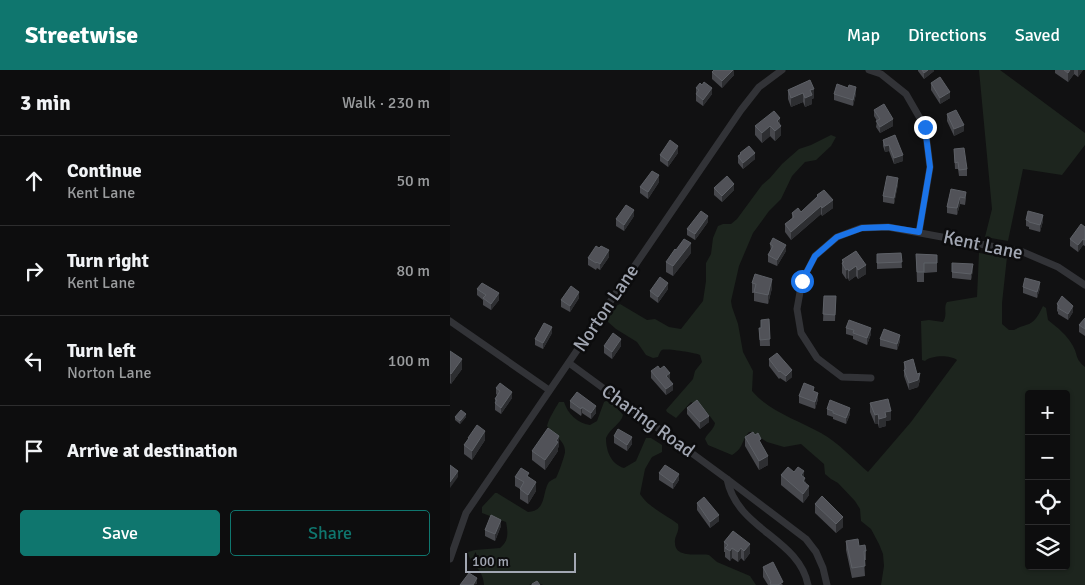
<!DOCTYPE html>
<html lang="en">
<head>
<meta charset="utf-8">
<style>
  :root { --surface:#0d0d0e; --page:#1b1b1c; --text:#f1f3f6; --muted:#9a9c9e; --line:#2d2d2e; --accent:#0f766e }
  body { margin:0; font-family:Signika,sans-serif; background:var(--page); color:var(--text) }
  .controls { position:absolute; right:15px; bottom:15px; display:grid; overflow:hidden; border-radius:5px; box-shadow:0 1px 4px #0004 }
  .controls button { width:45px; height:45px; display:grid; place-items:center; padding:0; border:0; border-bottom:1px solid var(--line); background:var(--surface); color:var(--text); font:25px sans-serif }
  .scale { position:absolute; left:15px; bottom:12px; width:111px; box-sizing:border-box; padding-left:5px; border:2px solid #a2a7b3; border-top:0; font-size:14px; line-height:18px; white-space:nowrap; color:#a2a7b3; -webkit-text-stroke:4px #0c0c0d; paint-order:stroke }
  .stop { position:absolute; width:15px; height:15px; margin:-11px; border:4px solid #1a73e8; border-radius:50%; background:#fff }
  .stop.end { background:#1a73e8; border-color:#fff; box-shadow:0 1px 5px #0008 }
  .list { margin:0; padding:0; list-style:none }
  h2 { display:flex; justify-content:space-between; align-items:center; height:65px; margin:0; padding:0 20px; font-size:21px }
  h2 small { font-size:16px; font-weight:400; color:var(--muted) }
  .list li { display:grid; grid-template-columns:32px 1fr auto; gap:15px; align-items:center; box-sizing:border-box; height:90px; padding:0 20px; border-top:1px solid var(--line) }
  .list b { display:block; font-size:19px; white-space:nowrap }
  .list p { margin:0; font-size:16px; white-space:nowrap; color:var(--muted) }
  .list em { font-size:16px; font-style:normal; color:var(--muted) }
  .actions { display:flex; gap:10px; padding:15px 20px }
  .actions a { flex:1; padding:11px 0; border:1px solid var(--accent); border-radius:5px; text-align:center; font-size:18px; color:var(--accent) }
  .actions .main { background:var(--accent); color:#fff }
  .icon { flex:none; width:28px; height:28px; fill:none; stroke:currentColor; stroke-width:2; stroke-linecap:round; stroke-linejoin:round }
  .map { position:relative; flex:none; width:635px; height:515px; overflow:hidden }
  header { display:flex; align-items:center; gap:30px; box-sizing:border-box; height:70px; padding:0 25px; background:var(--accent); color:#fff }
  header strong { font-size:24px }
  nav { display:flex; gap:28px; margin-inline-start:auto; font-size:18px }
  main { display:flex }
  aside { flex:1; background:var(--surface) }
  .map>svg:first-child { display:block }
  .green { fill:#1d251e; fill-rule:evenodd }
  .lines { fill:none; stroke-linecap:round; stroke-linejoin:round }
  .minor { stroke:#323337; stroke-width:7 }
  .wall { fill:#47484d }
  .shaded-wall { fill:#2d2e31 }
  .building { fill:#515258; stroke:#5d6066 }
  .route { stroke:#1a73e8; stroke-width:6 }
  .labels { text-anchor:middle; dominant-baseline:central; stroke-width:5; stroke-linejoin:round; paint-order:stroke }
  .street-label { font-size:19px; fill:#a2a7b3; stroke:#0c0c0d }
</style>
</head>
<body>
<header>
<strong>Streetwise</strong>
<nav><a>Map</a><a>Directions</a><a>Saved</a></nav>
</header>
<main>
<aside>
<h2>3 min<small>Walk · 230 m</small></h2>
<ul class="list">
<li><svg class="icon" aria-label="ahead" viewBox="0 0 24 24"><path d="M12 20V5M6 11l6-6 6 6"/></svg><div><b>Continue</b><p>Kent Lane</p></div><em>50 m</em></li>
<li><svg class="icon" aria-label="right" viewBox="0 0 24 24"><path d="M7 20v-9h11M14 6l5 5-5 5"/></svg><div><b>Turn right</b><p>Kent Lane</p></div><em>80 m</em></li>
<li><svg class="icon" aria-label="left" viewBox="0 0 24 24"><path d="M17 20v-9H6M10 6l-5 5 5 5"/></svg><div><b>Turn left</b><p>Norton Lane</p></div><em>100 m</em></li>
<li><svg class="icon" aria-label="arrive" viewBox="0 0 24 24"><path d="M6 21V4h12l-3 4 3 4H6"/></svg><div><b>Arrive at destination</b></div></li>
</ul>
<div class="actions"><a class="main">Save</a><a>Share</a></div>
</aside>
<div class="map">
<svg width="635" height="515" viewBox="0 0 635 515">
  <rect width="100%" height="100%" fill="#111112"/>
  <g class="green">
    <path d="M529 0H550L635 63V75L612 105 573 99 558 171 535 167 542 139Z"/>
    <path d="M381 65 386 67 381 76 366 90 355 92 342 106 331 129 319 141 303 163 289 196 281 231 282 237 288 254 293 282 303 301 302 321C320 342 348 350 371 363 389 373 403 389 418 402L461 352 507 290C500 285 482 285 475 291L472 290 471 251 479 250 493 252C498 245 493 238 497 232L527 227 529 183 557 187 552 233V254L559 260H564C569 257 571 257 576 255 585 253 589 244 593 236L596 238 598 250C608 258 617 265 623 276 628 285 625 289 635 297V515H431L434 496 433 484 429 474 421 459 411 451 410 439 405 431 388 413 381 409 375 404 374 394 351 374 334 377 317 372 302 362H299C291 371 294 378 282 385L258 375 255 369C257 363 264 360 265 353L256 341 241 332 226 348 217 342 216 340 243 309 245 301 252 292 250 285C247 283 215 278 212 280 210 281 209 285 208 287L203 288 196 285 187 272 166 259 158 252C158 245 163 237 170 234L197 250 205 249 219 257 231 259 253 231 256 211V193L261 184 263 168 268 156 273 154H281L287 149 312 115 320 108 332 94 349 79 361 75ZM579 324H616V496H579Z"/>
    <path d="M156 331 164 334 173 345C171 354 160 358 156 368 156 381 161 394 174 398L186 391 196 368H201L212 375V382L202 387 199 392 195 399 190 424C199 438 215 444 228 454 230 462 224 466 225 473 225 489 250 483 259 485L267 492 300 506 306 515H93L86 512 79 515H34C33 497 20 496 18 482L25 480 50 478C59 471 58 462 56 452L32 443V437L45 423H47L78 442C97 441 92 422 99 412 100 411 105 408 106 408 108 405 115 385 115 382 116 371 103 365 97 356 99 348 105 339 109 332H114C118 344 127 353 140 355L147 351 154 332Z"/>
  </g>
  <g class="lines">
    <g class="minor">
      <path d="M419 0 431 4 456 24 475 57 480 97 469 162"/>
      <path d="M0 251 99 320"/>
      <path d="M119 293 277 409"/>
      <path d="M421 308 392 307 367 288 351 263 347 239 352 211 365 186 387 167 411 158 438 157 573 182 608 197 635 215"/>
      <path d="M0 489 16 443 291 40 309 17 332 0"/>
      <path d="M358 515C349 468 287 460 277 409L356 469 366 482 373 498 377 515"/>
    </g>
  </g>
  <g class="wall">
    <path d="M284 0V5L272 18 262 9V2Z"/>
    <path d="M468 0H484V1L474 9 468 1Z"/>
    <path d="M605 0H633L628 7 624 4 618 12 605 3Z"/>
    <path d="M360 10 364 28 362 29V34L355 37 353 32 341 37 338 29V20Z"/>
    <path d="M481 13 500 28 490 34 481 20Z"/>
    <path d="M246 18 262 24 253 36 246 31Z"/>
    <path d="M384 24H406L403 36 384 30Z"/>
    <path d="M424 40 443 56 430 63 426 57 427 51 424 46Z"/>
    <path d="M497 44 514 61 504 66 497 51Z"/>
    <path d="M330 54 331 65 325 71 320 66 312 73 305 65V56Z"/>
    <path d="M445 65 453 91 444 94 439 81 435 82 433 76V70Z"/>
    <path d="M504 79 517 99V106H509L508 99H505Z"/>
    <path d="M228 83 218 97 210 91V85Z"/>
    <path d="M290 83 305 89 293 99 288 93V86L290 84Z"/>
    <path d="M209 112 198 129 190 123V117Z"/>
    <path d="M448 114 444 134 433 132V126Z"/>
    <path d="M264 118 284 120 272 132 264 125Z"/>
    <path d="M501 119 516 128 515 135 510 134 507 145 497 143V137Z"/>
    <path d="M367 125 383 138 372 146 371 144 341 170 335 162V154L342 149V143L351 142 367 127Z"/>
    <path d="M184 146 174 161 166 156V149Z"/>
    <path d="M576 150 593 151 590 162 579 159V157L576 156Z"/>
    <path d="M258 152 245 170 237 165V159Z"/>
    <path d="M635 157V176L633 175 628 182 620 176V169Z"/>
    <path d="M320 174 336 181 327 196 318 192V185L321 181Z"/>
    <path d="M406 181 416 204 408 209 406 206 399 211 398 208 396 209 392 203V190Z"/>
    <path d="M241 183 223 206 216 202V192Z"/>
    <path d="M451 183 452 198 427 199V184Z"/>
    <path d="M466 184 487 185V202L474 203V212H467Z"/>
    <path d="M159 187 150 200 147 198 146 200 138 195V188Z"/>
    <path d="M502 193 523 200 521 210 502 208Z"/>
    <path d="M302 213 322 218 318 234 304 231V223H302Z"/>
    <path d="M573 217 590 218 587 228 573 223Z"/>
    <path d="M27 219 49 230 41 240 33 235V230L27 225Z"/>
    <path d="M218 219 208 233 200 227V221Z"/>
    <path d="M374 226H386L385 251H373Z"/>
    <path d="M129 228 120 242 111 237V230Z"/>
    <path d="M607 234 623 242 618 250 608 244V242L607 241Z"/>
    <path d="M635 248V266L629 262V255Z"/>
    <path d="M319 249 320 276H310L309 258H311Z"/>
    <path d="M396 258 421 264 417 275 403 269V266L396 264Z"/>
    <path d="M102 263 93 279 85 275V269Z"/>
    <path d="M430 269 450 271 447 280 430 276Z"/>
    <path d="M154 276H171L162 289 154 283Z"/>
    <path d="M0 281 12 299 1 314 0 313Z"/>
    <path d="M319 289 342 307 336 312 330 308 329 309 319 296Z"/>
    <path d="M454 292 470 310 468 317 459 320 454 306Z"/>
    <path d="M201 301 220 309 219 310 223 320 216 325 201 308Z"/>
    <path d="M46 318 62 328 51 344 45 340V329L47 325 46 324Z"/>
    <path d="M364 321 368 329 365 339 349 333V326Z"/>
    <path d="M120 331 146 343 141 349 132 343 131 346 120 338Z"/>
    <path d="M420 333 441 350 436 351V356L429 358 428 354H425L420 342Z"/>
    <path d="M237 338 259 352 250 359 237 344Z"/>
    <path d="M377 339 400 344 396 354 383 349V347L377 345Z"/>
    <path d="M5 347H16L10 354 5 350Z"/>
    <path d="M164 366 182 374 177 381 164 373Z"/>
    <path d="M295 367 311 374 318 395 309 400 295 376Z"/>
    <path d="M18 368 35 370 22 390 14 384V375L18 370Z"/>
    <path d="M109 376 108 378V381L95 400 82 390V381Z"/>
    <path d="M344 402 354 407 359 425 353 433 331 415V405Z"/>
    <path d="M209 403 229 410 223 419 209 410Z"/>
    <path d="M65 407H79L86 421 78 434 70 429V419L65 416Z"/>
    <path d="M247 433 269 451 260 458 247 440Z"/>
    <path d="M365 434 393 457 386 463 365 443Z"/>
    <path d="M51 456 45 471 35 466V460Z"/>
    <path d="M283 461 300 483 294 491 291 488 288 492 282 488 280 491 275 487V482H274V472Z"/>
    <path d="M396 471 409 476 416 481V490H414L415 506 402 508 396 480Z"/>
    <path d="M313 497 333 515H318L313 507Z"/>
  </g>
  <g class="shaded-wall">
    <path d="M283 0H284V5L272 18V11Z"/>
    <path d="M478 0H484V1L474 9V3Z"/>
    <path d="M620 0H624V4L618 12V3Z"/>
    <path d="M628 0H633L628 7Z"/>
    <path d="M406 17V24L403 36V30Z"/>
    <path d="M262 18V24L253 36V30Z"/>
    <path d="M364 19V28L362 29V34L355 37V28L360 20Z"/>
    <path d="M500 22V28L490 34V28Z"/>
    <path d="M353 23V32L341 37V28Z"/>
    <path d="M330 48V57L331 56V65L325 71V61L327 51Z"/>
    <path d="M443 49V56L430 63V57Z"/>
    <path d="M514 55V61L504 66V59Z"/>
    <path d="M320 56V66L312 73V63Z"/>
    <path d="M439 75V81L435 82V76Z"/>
    <path d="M228 76V83L218 97V91Z"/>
    <path d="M305 83V89L293 99V93Z"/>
    <path d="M453 85V91L444 94V88Z"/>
    <path d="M209 105V112L198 129V122Z"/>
    <path d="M448 108V114L444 134V128Z"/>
    <path d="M284 114V120L272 132V126Z"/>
    <path d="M510 127V134L507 145V138Z"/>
    <path d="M383 130V138L372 146V138Z"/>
    <path d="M371 136V144L341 170V162Z"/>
    <path d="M184 140V146L174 161V155Z"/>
    <path d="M593 145V151L590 162V155Z"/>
    <path d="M258 146V152L245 170V164Z"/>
    <path d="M633 169V175L628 182V175Z"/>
    <path d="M241 173V183L223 206V196Z"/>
    <path d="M336 175V181L327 196V190Z"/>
    <path d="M159 180V187L150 200V194Z"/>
    <path d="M523 194V200L521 210V204Z"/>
    <path d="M416 195V204L408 209V200Z"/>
    <path d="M406 196V206L399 211V201Z"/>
    <path d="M398 199V208L396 209V200Z"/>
    <path d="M322 209V218L318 234V225Z"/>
    <path d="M590 212V218L587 228V222Z"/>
    <path d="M218 213V219L208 233V227Z"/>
    <path d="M129 222V228L120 242V236Z"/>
    <path d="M49 223V230L41 240V234Z"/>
    <path d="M623 236V242L618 250V244Z"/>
    <path d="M102 257V263L93 279V273Z"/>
    <path d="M421 258V264L417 275V268Z"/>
    <path d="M450 265V271L447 280V274Z"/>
    <path d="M171 269V276L162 289V282Z"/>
    <path d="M12 289V299L1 314V304Z"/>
    <path d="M342 300V307L336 312V306Z"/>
    <path d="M220 303V309L216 313V306Z"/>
    <path d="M470 303V310L468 317 459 320V313Z"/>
    <path d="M223 314V320L216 325V319Z"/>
    <path d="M62 322V328L51 344V338Z"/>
    <path d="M368 323V329L365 339V332Z"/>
    <path d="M146 336V343L141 349V343Z"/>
    <path d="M132 337V343L131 346V339Z"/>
    <path d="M400 338V344L396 354V348Z"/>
    <path d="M441 341V350L436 351V356L429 358V349L435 342Z"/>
    <path d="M16 344V347L10 354V351Z"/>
    <path d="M428 344V354H425V345Z"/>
    <path d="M259 346V352L250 359V352Z"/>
    <path d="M35 361V370L22 390V381Z"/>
    <path d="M109 366V376L108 378V381L95 400V390Z"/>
    <path d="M182 367V374L177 381V375Z"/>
    <path d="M318 386V395L309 400V391Z"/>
    <path d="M8 401V407L0 418V412Z"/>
    <path d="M354 401V410L355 408V418L351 405Z"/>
    <path d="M229 404V410L223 419V413Z"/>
    <path d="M86 412V421L78 434V425Z"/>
    <path d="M359 416V425L353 433V424Z"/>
    <path d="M269 445V451L260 458V452Z"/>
    <path d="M393 447V457L386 463V454Z"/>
    <path d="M51 450V456L45 471V464Z"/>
    <path d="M300 474V483L294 491V481Z"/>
    <path d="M282 478V488L280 491V481Z"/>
    <path d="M291 478V488L288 492V482Z"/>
    <path d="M27 508V514L23 515Z"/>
  </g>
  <g class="building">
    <path d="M264 0H283L272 11 262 2Z"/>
    <path d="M472 0H478L474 3Z"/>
    <path d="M614 0H620L618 3Z"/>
    <path d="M490 7 500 22 490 28 481 13Z"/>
    <path d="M360 10 364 19 360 20 362 25 355 28 353 23 341 28 338 20Z"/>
    <path d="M254 12 262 18 253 30 246 24 249 20 246 18 250 13 252 15Z"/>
    <path d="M387 14 398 18 399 15 406 17 403 30 384 24Z"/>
    <path d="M434 34 443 49 430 57 426 51 430 49 424 40Z"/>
    <path d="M506 40 514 55 504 59 497 44Z"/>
    <path d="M324 41 330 48 327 51 331 56 325 61 320 56 312 63 305 56Z"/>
    <path d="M445 65 453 85 444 88 439 75 435 76 433 70Z"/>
    <path d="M220 70 228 76 218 91 210 85Z"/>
    <path d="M299 76 305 83 293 93 288 86 291 84 290 83Z"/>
    <path d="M514 78 517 99 509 100 508 92 505 93 504 79Z"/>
    <path d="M202 101 209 105 198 122 190 117Z"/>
    <path d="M277 106 284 114 272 126 264 118Z"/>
    <path d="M437 106 448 108 444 128 433 126Z"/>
    <path d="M501 119 516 122 515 128 510 127 507 138 497 137Z"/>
    <path d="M374 120 383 130 372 138 371 136 341 162 335 154 344 147 342 143 348 138 351 142 368 126 367 125Z"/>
    <path d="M176 135 184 140 174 155 166 149Z"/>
    <path d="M251 141 258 146 245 164 237 159Z"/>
    <path d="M578 141 593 145 590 155 579 152V151L576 150Z"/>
    <path d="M631 154 635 157V170L633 169 628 175 620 169Z"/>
    <path d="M323 168 336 175 327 190 318 185 323 176 320 174Z"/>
    <path d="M234 169 241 173 223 196 216 192 225 179 226 180Z"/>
    <path d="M146 176 149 178 151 176 159 180 150 194 147 192 146 193 138 188Z"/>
    <path d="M406 181 416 195 408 200 406 196 399 201 398 199 396 200 392 193 394 192 392 190Z"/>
    <path d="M451 183 452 192 427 193V184Z"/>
    <path d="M466 184 487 185V193H474V202H467Z"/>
    <path d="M502 193 523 194 521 204 502 202Z"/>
    <path d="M305 204 322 209 318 225 304 222 306 214 302 213Z"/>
    <path d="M210 207 218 213 208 227 200 221Z"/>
    <path d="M575 208 590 212 587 222 573 217Z"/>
    <path d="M32 213 49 223 41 234 33 228 36 225 27 219Z"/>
    <path d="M121 216 129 222 120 236 111 230Z"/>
    <path d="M374 226H386L385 245 373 244Z"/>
    <path d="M612 226 623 236 618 244 608 238 609 236 607 234Z"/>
    <path d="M635 248V259L629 255Z"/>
    <path d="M319 249 320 269 310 270 309 258H311V250Z"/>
    <path d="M399 250 421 258 417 268 403 263 404 260 396 258Z"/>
    <path d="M94 253 102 257 93 273 85 269Z"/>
    <path d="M434 259 450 265 447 274 430 269Z"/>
    <path d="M163 263 171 269 162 282 154 276Z"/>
    <path d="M0 281 12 289 1 304 0 303Z"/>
    <path d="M327 283 342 300 336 306 330 301 329 302 319 289Z"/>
    <path d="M463 289 467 304 470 303 468 310 459 313 454 300 456 299 454 292Z"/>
    <path d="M208 296 210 299 214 296 220 303 216 306 223 314 216 319 201 301Z"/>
    <path d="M50 313 62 322 51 338 45 333 47 330 45 329 50 321 46 318Z"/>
    <path d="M354 313 364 317 363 321 368 323 365 332 349 326Z"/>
    <path d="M127 322 146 336 141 343 132 337 131 339 120 331Z"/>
    <path d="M438 329 441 341 435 342 436 347 429 349 428 344 425 345 420 333Z"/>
    <path d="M247 330 259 346 250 352 237 338Z"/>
    <path d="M380 330 400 338 396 348 383 343V341L377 339Z"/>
    <path d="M11 340 16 344 10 351 5 347Z"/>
    <path d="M27 355 35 361 22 381 14 375 19 368H18Z"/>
    <path d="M98 358 109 366 106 371 108 372 95 390 82 381Z"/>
    <path d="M168 359 182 367 177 375 164 366Z"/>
    <path d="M303 362 305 365 308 363 311 369 309 370 318 386 309 391 295 367Z"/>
    <path d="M0 395 8 401 0 412Z"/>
    <path d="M215 395 229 404 223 413 209 403Z"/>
    <path d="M338 397 344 402 348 397 354 401 351 405 355 408 353 411 359 416 353 424 331 405Z"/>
    <path d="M71 398 79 403 77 406 86 412 78 425 70 419 74 412 65 407Z"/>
    <path d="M372 426 393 447 386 454 365 434Z"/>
    <path d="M254 427 269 445 260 452 247 433Z"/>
    <path d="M41 445 51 450 45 464 35 460Z"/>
    <path d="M283 461 300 474 294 481 291 478 288 482 282 478 280 481 275 478 278 475 274 472Z"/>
    <path d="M408 469 409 476 415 475 416 481H414L415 496 402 498 396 471Z"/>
    <path d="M323 492 333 512 328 515H321L320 513 321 512 313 497Z"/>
    <path d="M19 503 27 508 23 515H10Z"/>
    <path d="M87 511 90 515H82V514Z"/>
  </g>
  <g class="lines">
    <path class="route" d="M352 211 365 186 387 167 412 158 438 157 469 162 480 97 475 57"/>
  </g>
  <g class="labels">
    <g class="street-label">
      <text transform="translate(533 175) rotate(12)">Kent Lane</text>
      <text transform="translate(156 238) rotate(-56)">Norton Lane</text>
      <text transform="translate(198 351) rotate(36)">Charing Road</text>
    </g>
  </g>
</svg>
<div class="controls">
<button>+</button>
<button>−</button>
<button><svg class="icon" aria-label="locate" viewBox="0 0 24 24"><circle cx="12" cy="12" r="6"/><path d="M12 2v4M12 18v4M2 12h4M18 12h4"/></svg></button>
<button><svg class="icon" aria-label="layers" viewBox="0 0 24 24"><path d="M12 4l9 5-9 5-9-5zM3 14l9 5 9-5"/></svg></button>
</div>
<div class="scale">100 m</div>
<div class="stop" style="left:352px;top:211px"></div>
<div class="stop end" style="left:475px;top:57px"></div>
</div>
</main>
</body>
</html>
